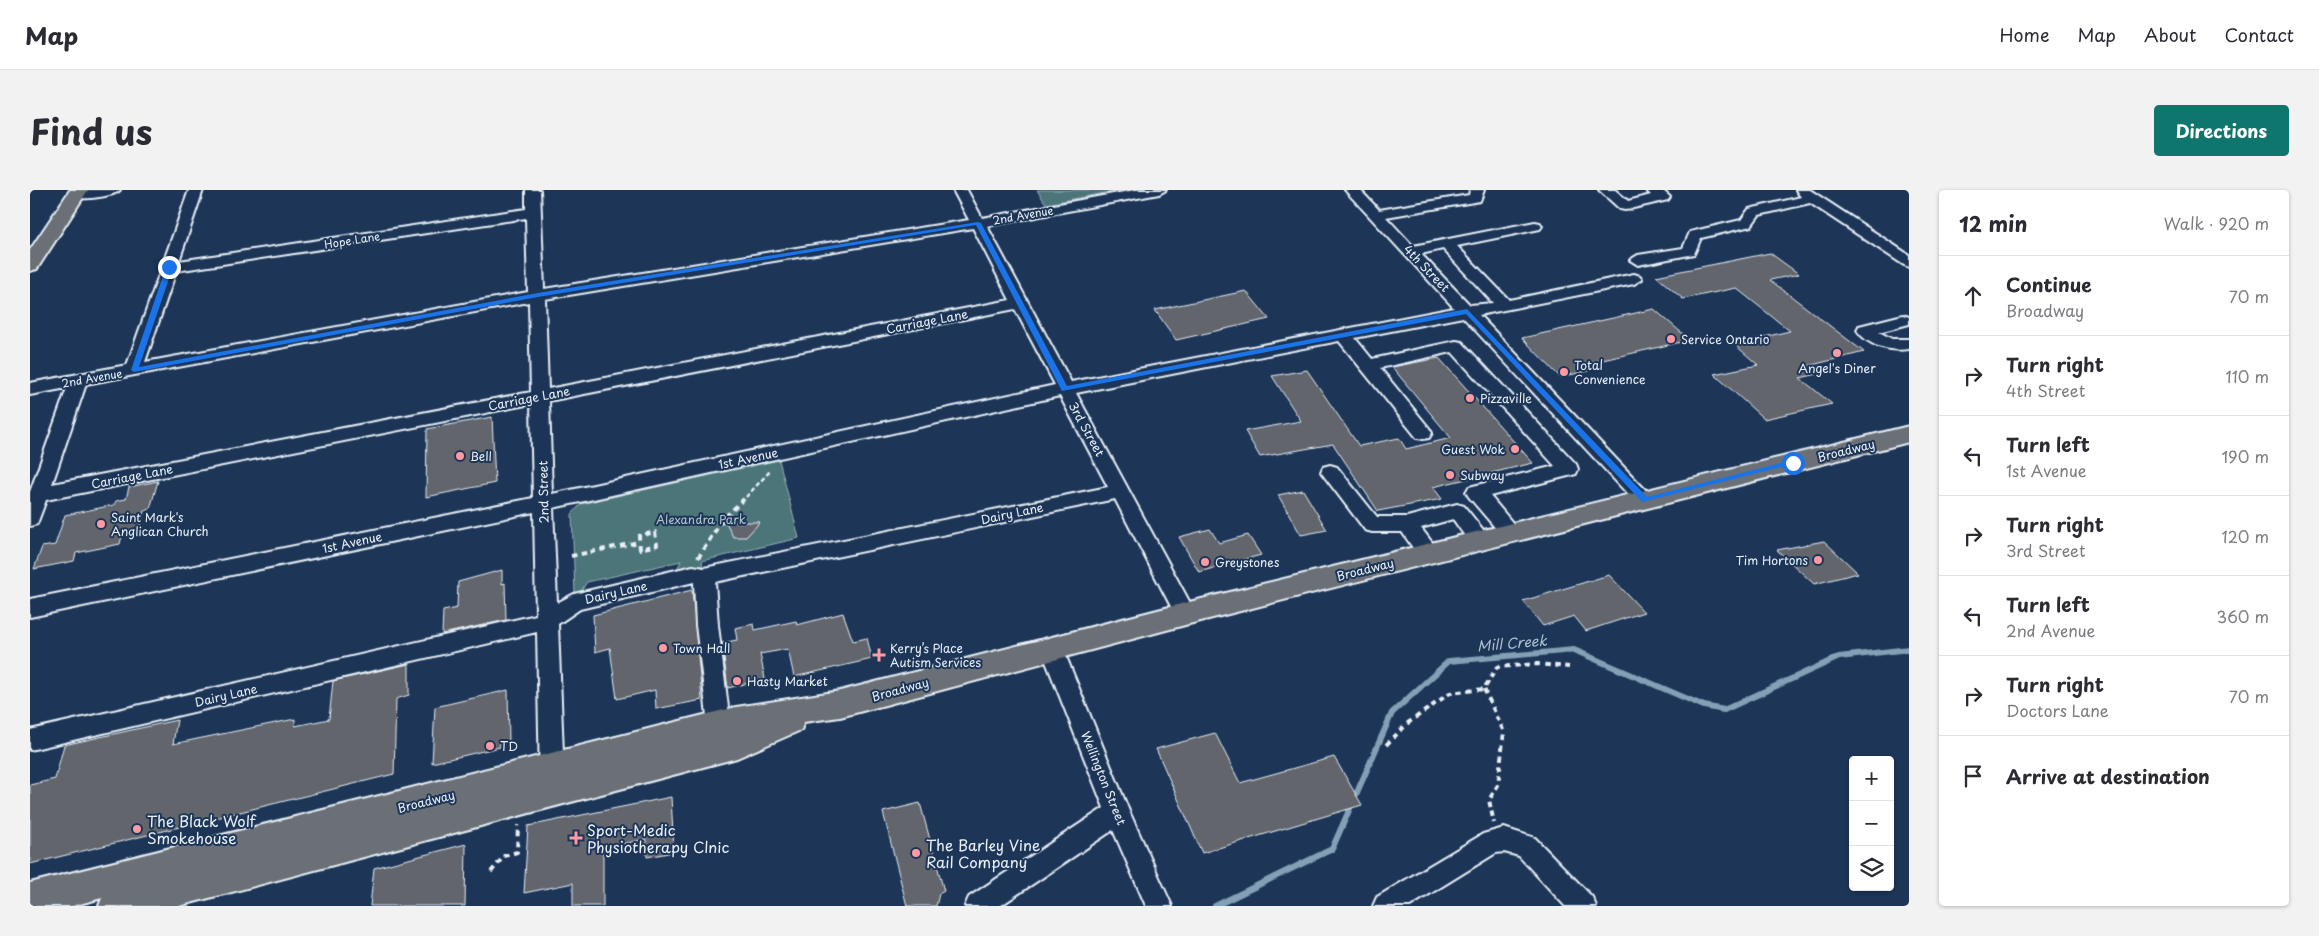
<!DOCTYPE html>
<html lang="en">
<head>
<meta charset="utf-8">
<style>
  :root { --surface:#fff; --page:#f2f2f3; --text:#2b2b33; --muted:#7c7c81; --line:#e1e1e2; --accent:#0f766e }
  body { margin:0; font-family:"Playpen Sans",sans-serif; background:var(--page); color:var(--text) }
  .controls { position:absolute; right:15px; bottom:15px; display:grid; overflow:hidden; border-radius:5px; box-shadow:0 1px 4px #0004 }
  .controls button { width:45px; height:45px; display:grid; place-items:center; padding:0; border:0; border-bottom:1px solid var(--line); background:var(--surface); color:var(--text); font:25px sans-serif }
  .stop { position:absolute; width:15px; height:15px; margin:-11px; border:4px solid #1a73e8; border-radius:50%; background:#fff }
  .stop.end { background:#1a73e8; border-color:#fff; box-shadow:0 1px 5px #0008 }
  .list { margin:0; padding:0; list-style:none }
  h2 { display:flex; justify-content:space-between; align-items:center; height:65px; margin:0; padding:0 20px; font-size:21px }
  h2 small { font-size:16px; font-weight:400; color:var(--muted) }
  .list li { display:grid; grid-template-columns:32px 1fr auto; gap:15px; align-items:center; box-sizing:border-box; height:80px; padding:0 20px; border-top:1px solid var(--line) }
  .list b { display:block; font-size:19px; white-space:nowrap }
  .list p { margin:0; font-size:16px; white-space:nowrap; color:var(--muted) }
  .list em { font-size:16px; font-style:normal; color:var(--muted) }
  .icon { flex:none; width:28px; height:28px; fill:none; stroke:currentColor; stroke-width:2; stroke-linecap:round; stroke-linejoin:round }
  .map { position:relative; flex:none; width:1879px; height:716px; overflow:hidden; border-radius:5px }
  header { display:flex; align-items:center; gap:30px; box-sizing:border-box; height:70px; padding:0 25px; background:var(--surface); border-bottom:1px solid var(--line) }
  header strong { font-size:24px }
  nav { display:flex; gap:28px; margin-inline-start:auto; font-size:18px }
  .intro { display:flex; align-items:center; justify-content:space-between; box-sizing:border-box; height:120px; padding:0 30px }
  h1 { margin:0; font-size:35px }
  .button { padding:12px 22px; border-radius:5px; background:var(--accent); color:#fff; font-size:18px; font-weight:700 }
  main { display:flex; gap:30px; padding:0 30px }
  aside { flex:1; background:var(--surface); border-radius:5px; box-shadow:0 1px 4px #0004 }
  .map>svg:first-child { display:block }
  .green { fill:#4c7479; stroke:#9ab2b8 }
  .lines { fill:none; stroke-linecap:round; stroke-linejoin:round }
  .stream { stroke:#84a0b6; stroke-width:6 }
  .building { fill:#62656c; stroke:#e8f1f8 }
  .minor-casing { stroke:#e8f1f8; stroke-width:4 }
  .major-casing { stroke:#e8f1f8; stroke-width:4 }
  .path-far1 { stroke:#e8f1f8; stroke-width:2.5; stroke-dasharray:4.5 3; stroke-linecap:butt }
  .path { stroke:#e8f1f8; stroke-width:4; stroke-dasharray:5.5 4.5; stroke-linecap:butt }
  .minor { fill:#1d3557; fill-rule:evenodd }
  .major { fill:#6b6f75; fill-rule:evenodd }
  .route { fill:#1a73e8 }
  .poi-dot { fill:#ff9aa2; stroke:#1d3557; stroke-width:2 }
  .labels { text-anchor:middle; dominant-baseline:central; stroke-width:4; stroke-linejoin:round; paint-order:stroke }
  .far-street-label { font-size:11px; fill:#e8f1f8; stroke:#1d3557 }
  .street-label { font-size:12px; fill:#e8f1f8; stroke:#1d3557 }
  .poi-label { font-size:12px; fill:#e8f1f8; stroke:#1d3557; text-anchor:start }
  .park-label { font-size:12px; fill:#b1c5cc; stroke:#1d3557 }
  .water-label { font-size:14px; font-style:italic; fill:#aec2d2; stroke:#1d3557 }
  .near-poi-label { font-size:15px; fill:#e8f1f8; stroke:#1d3557; text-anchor:start }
</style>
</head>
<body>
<header>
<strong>Map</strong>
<nav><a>Home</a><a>Map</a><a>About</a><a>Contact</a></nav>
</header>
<div class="intro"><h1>Find us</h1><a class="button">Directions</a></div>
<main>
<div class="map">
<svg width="1879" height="716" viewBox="0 0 1879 716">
  <rect width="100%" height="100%" fill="#1d3557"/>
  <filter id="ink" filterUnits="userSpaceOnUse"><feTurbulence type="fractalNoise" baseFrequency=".02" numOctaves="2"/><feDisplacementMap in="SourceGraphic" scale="10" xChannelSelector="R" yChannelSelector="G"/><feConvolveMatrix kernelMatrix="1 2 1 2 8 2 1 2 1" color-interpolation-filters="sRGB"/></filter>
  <g filter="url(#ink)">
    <g class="green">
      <path d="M1007 0H1091L1016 14Z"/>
      <path d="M749 270 769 348 672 371 673 378 645 383 651 371 557 392 549 404H545L542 324 551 314Z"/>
    </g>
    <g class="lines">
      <path class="stream" d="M1185 716 1302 659 1362 523 1419 471 1544 460 1674 516 1694 520 1809 467 1879 459"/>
    </g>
    <g class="building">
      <path d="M1740 63 1769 84 1740 90 1834 162 1778 176 1788 184 1770 188 1802 214 1734 229 1684 184 1728 175 1704 154 1760 141 1706 98 1653 109 1626 86Z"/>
      <path d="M1216 101 1239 129 1146 150 1125 120Z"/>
      <path d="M1624 119 1660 150 1551 175 1558 181 1530 187 1492 148Z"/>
      <path d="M1409 168 1503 273 1403 297 1412 309 1348 321 1303 254 1230 267 1215 241 1271 231 1242 186 1277 180 1329 256 1369 248 1376 259 1421 248 1362 177Z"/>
      <path d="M462 227 465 293 396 307 397 239Z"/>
      <path d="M128 291 120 319 114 321 108 343 92 346 90 354 46 363 44 371 4 379 12 357 25 355 35 325 84 315 86 311 96 309 99 297Z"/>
      <path d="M1273 300 1297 340 1271 345 1248 305Z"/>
      <path d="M696 332H730L716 347H703Z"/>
      <path d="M1180 339 1189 353 1218 345 1231 365 1169 382 1149 347Z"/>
      <path d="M1794 351 1828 383 1784 394 1747 360Z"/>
      <path d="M472 380V394L475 393 476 430 412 444 413 421 427 418 428 392Z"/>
      <path d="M1579 385 1614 422 1556 441 1544 426 1513 436 1493 411Z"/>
      <path d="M662 400 672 510 626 519 625 500 587 509 580 458 565 462 563 425Z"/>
      <path d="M813 423 823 451 837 448 842 469 764 487 758 459 730 464 735 489 698 498 692 453 707 450 705 438 724 434 725 440 766 431 767 435Z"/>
      <path d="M379 474V505L366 509 364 584 0 674V595L25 589 34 555 147 530 143 554 265 529V536L299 529 303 491Z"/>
      <path d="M478 500 479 551 470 553V557L402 573 405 517Z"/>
      <path d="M1185 543 1210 593 1304 567 1332 615 1172 663 1126 559Z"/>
      <path d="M641 607 644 662 617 667 616 649 573 658V716H543V693L494 703 498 636Z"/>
      <path d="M890 613 914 701 909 704 906 716H877L853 622Z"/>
      <path d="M436 654 435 716H340L344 678Z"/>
    </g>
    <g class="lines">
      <g class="minor-casing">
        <g id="minor">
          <path d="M50 0H90C84 7 44 12 38 5L40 2Z"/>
          <path d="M159 0H173L149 71 496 19V0H510L514 99 939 30 923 0H937L952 28 1105 0H1136L1129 4 957 36 1041 192 1424 118 1315 0H1330L1349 20 1439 5 1440 0H1454L1450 11 1356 27 1383 56 1505 32 1510 33 1512 36 1510 39 1427 56 1479 110 1604 84 1610 86 1612 89 1604 94 1449 125 1625 310 1622 315 1615 317 1608 315 1433 127 1325 148 1342 169 1426 151 1432 152 1546 274 1548 279 1546 284 1460 306 1491 343 1488 348 1481 351 1474 348 1439 307 1436 302 1439 297 1525 276 1422 162 1350 178 1399 238 1402 243 1399 248 1393 249 1387 248 1309 151 1046 203 1166 424 1162 430 1155 433 1148 430 1085 309 685 392 688 435 700 534 697 541 689 544 681 541 678 534 666 435 664 392 550 419 528 434 534 590 530 598 522 601 514 598 510 590 507 442 0 560V540L506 425 504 322 0 427V409L503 308 501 214 16 310 7 334 0 336V302L37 198 0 205V193L97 175ZM496 28 498 102 115 172 146 81ZM943 38 980 110 518 199 515 109ZM1413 59 1463 113 1440 115 1391 64ZM499 112 501 202 22 294 56 194ZM985 119 1025 195 522 304 519 211ZM1030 206 1078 297 674 378 663 376 544 404 527 413 523 318Z"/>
          <path d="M1569 0H1585L1598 11 1621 5 1616 0H1632L1640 7 1638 10 1595 20 1590 19Z"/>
          <path d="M1766 0H1780L1879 65V77L1874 75 1780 13 1729 25 1721 36 1671 48 1664 64 1608 75 1600 70 1608 65 1653 58 1660 42 1711 30 1719 19 1771 7Z"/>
          <path d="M1873 125 1879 127V134L1849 142 1862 149H1879V159C1861 162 1837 156 1827 140L1829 136Z"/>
          <path d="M1300 275 1307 277 1347 327H1377L1427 314 1434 316 1462 351 1459 356C1442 362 1432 341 1423 329L1391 338 1410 363 1407 369C1390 374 1381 354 1372 342H1342L1335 340 1291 282 1293 277Z"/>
          <path d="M1022 450 1030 453 1033 459 1099 621 1142 716H1116L1083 640 970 716H935L939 707 1074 618 1011 459 1014 453Z"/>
          <path d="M1474 638 1505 648 1562 707 1566 716H1535L1489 666 1474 662 1466 663 1380 716H1343L1347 707 1453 644Z"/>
        </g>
      </g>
      <g class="major-casing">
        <g id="major">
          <path d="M40 0H58L7 79 0 81V60Z"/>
          <path d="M1879 236V252L1155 435 810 527 774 532 771 540 707 568 149 716H69L72 708 42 716H0V693L706 517 810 501 1155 413Z"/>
        </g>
      </g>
      <path class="path-far1" d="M716 307 741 280"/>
      <g class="path">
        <path d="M692 330 701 334"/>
        <path d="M625 342 627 355 610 359 609 346Z"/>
        <path d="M541 366 609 352"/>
        <path d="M668 368 692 330 717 306"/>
        <path d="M1454 499 1474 542 1468 595 1459 610 1464 633"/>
        <path d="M1356 555 1378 533 1420 503 1454 499 1467 477 1507 474 1539 477"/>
        <path d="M461 682 474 666 487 662 488 635"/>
      </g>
      <use href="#minor" class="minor"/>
      <use href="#major" class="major"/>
    </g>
  </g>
  <path class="route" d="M948 32 951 33 1037 196 1437 119 1617 307 1763 270 1767 273 1612 312 1436 124 1032 201 946 35 508 107 104 182 101 180 136 77 139 75 143 77 109 177 508 103Z"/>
  <g class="poi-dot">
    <circle cx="1641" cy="149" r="5"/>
    <circle cx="1807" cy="163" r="5"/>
    <circle cx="1534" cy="182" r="5"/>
    <circle cx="1440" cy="208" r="5"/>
    <circle cx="1485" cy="259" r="5"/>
    <circle cx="430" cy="266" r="5"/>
    <circle cx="1420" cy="285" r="5"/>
    <circle cx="71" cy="334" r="5"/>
    <circle cx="1788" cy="370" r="5"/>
    <circle cx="1175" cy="372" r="5"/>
    <circle cx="633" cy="458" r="5"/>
    <path d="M846.5 457.5h5v5h5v5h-5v5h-5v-5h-5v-5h5z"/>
    <circle cx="707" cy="491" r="5"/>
    <circle cx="460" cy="556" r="5"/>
    <circle cx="107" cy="639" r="5"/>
    <path d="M543.5 640.5h5v5h5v5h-5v5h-5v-5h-5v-5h5z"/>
    <circle cx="886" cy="663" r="5"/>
  </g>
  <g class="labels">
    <g class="far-street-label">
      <text transform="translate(993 25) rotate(-10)">2nd Avenue</text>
      <text transform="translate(322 50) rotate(-9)">Hope Lane</text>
      <text transform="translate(62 188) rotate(-10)">2nd Avenue</text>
    </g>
    <g class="street-label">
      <text transform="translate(1397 78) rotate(46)">4th Street</text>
      <text transform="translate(897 131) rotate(-11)">Carriage Lane</text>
      <text transform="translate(499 208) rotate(-11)">Carriage Lane</text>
      <text transform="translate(1057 239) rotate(61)">3rd Street</text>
      <text transform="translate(1816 260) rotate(-14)">Broadway</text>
      <text transform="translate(718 268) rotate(-12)">1st Avenue</text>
      <text transform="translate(102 286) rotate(-11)">Carriage Lane</text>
      <text transform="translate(513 302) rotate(-91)">2nd Street</text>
      <text transform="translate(982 323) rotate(-12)">Dairy Lane</text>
      <text transform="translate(322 352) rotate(-12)">1st Avenue</text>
      <text transform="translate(1335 379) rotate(-14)">Broadway</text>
      <text transform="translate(586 402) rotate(-13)">Dairy Lane</text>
      <text transform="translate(870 499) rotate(-15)">Broadway</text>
      <text transform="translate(196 505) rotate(-13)">Dairy Lane</text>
      <text transform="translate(1074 588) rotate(68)">Wellington Street</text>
      <text transform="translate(396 611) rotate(-14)">Broadway</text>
    </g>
    <g class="poi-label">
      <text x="1651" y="149">Service Ontario</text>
      <text x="1544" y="175">Total<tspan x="1544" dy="14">Convenience</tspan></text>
      <text x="1807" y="178" text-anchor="middle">Angel's Diner</text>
      <text x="1450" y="208">Pizzaville</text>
      <text x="1475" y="259" text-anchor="end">Guest Wok</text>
      <text x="440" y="266">Bell</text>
      <text x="1430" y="285">Subway</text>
      <text x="81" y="327">Saint Mark's<tspan x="81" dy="14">Anglican Church</tspan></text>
      <text x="1778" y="370" text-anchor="end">Tim Hortons</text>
      <text x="1185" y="372">Greystones</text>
      <text x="643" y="458">Town Hall</text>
      <text x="860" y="458">Kerry’s Place<tspan x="860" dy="14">Autism Services</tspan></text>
      <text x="717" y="491">Hasty Market</text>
      <text x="470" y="556">TD</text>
    </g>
    <g class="park-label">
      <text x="671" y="329">Alexandra Park</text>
    </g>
    <g class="water-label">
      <text transform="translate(1482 453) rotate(-5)">Mill Creek</text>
    </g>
    <g class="near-poi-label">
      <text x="117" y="630">The Black Wolf<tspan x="117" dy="17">Smokehouse</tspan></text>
      <text x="557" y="639">Sport-Medic<tspan x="557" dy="17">Physiotherapy Clnic</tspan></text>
      <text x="896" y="654">The Barley Vine<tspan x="896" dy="17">Rail Company</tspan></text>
    </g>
  </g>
</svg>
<div class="controls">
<button>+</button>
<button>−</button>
<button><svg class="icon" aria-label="layers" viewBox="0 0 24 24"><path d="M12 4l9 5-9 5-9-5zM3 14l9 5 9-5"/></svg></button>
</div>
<div class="stop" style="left:1763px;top:273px"></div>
<div class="stop end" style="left:139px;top:77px"></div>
</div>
<aside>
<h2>12 min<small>Walk · 920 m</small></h2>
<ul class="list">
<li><svg class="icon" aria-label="ahead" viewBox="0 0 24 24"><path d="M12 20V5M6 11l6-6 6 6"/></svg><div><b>Continue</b><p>Broadway</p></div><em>70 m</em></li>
<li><svg class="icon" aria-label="right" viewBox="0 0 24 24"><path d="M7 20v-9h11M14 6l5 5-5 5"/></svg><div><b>Turn right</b><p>4th Street</p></div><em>110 m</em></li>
<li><svg class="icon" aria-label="left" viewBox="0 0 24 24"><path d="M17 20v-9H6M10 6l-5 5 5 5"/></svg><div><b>Turn left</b><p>1st Avenue</p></div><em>190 m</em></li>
<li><svg class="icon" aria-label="right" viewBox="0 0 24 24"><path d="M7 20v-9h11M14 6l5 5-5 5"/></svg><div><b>Turn right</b><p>3rd Street</p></div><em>120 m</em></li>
<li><svg class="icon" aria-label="left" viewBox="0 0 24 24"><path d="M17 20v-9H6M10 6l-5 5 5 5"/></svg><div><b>Turn left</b><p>2nd Avenue</p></div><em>360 m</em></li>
<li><svg class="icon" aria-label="right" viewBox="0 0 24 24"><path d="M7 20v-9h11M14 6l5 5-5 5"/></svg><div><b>Turn right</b><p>Doctors Lane</p></div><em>70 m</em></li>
<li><svg class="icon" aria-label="arrive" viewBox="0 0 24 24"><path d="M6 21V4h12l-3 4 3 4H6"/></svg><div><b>Arrive at destination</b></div></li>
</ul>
</aside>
</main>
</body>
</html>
